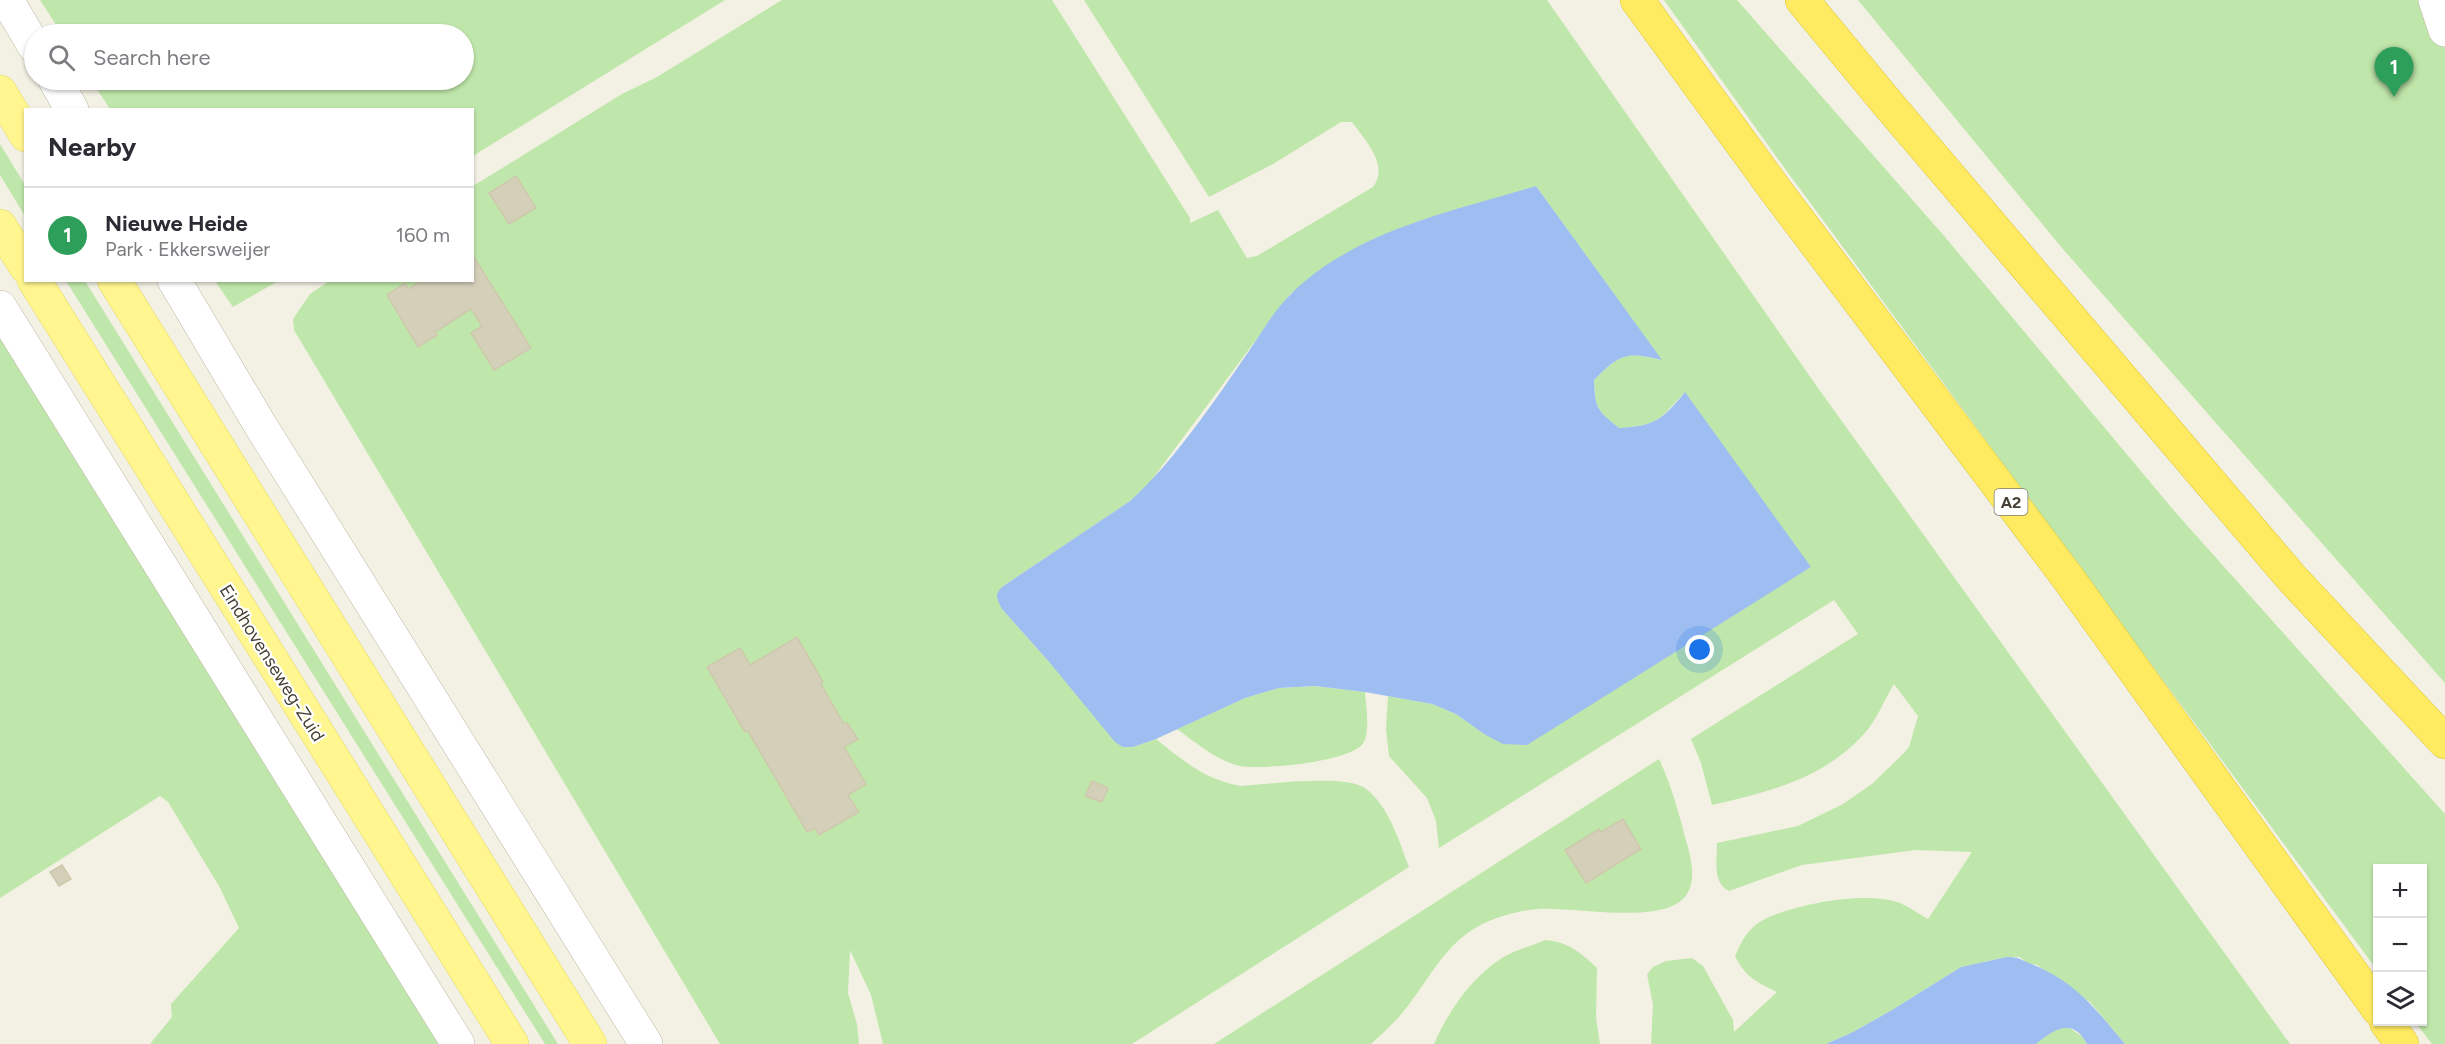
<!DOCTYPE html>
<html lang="en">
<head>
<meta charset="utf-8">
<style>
  :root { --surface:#fff; --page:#f7f7f7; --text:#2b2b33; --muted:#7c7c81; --line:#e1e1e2; --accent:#8a4523 }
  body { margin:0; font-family:Figtree,sans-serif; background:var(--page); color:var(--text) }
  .controls { position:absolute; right:18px; bottom:18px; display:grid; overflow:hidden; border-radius:0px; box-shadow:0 2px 4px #0004 }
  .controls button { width:54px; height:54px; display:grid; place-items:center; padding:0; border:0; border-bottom:2px solid var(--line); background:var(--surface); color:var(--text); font:30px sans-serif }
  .you { position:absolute; left:1700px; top:650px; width:21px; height:21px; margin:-15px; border:4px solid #fff; border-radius:50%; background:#1a73e8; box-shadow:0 0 0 9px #1a73e833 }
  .badge { display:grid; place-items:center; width:39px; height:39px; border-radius:50%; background:var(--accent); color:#fff; font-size:20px; font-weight:700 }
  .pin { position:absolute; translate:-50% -50px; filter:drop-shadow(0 2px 3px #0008) }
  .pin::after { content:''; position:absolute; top:32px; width:21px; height:18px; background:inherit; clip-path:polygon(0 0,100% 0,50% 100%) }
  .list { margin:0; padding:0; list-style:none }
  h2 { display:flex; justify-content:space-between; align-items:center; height:78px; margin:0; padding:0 24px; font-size:26px }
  h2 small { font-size:20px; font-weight:400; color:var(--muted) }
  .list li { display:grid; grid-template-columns:39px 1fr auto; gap:18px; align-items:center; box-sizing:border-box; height:96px; padding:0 24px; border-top:2px solid var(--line) }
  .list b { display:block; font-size:22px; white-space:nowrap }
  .list p { margin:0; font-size:20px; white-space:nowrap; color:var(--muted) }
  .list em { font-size:20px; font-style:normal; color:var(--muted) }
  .icon { flex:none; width:33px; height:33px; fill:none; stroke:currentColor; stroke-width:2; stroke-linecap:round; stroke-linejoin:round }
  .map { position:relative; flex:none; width:2445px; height:1044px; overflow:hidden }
  .search { position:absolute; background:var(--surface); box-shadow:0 2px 4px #0004; left:24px; top:24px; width:450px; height:66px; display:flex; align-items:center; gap:15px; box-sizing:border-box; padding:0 21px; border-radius:33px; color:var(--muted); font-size:22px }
  .panel { position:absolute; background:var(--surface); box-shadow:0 2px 4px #0004; left:24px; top:108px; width:450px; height:174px; border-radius:0px }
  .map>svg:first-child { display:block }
  .green { fill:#c0e7ab }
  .water { fill:#9ebef1 }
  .building { fill:#d4cfb9; stroke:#cec8ac; stroke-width:1.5 }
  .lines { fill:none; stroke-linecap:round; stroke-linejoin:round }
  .street-casing { stroke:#bdbaa6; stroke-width:34 }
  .primary-casing { stroke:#e5d85f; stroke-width:34 }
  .highway-casing { stroke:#dfc330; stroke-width:34 }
  .street { stroke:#fff; stroke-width:33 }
  .primary { stroke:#fff68f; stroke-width:33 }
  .highway { stroke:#ffeb61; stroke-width:33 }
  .labels { text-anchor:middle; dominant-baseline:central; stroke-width:4.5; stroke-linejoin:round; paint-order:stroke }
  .shield { fill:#fff; stroke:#7c7a70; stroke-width:1.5 }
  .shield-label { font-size:16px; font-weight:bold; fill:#444133 }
  .street-label { font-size:18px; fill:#444133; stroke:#fff }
</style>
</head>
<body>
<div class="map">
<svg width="2445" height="1044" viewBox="0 0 2445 1044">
  <rect width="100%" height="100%" fill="#f2f1e3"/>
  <g class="green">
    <path d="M40 0H725L473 156 472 110 110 109 91 80H464V34H62Z"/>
    <path d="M782 0H1052L1190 218V223L1218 210 1247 258 1257 256 1373 187C1390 165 1364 139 1352 122H1341L1273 164 1209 197 1084 0H1547L1818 388 2290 1044H2125L2090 1002 2037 965 2027 963 2020 957H2007L1961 967 1892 1010 1853 1032 1826 1044H1651L1653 1005 1647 974 1653 967 1666 961 1692 958 1703 966 1733 1020 1734 1032 1777 992C1757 982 1746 978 1735 956 1741 942 1748 928 1763 920 1794 904 1867 890 1900 903 1909 907 1919 914 1928 919L1972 852 1916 850 1802 865 1729 891C1712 883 1717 860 1717 843L1798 826 1843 804 1872 784 1903 754 1909 747 1918 716 1894 684C1884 700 1876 722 1863 735 1823 779 1768 792 1712 805L1701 763 1691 739 1858 634 1834 600 1439 848 1436 821 1427 798 1389 756 1386 729 1388 696 1432 704 1456 714 1484 734 1685 392C1658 420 1660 425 1619 428 1597 410 1595 409 1594 380 1620 355 1625 351 1661 360L1536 186 1291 293 1147 486 1130 501 1002 587V609L1050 663 1132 747 1156 739C1182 760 1207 781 1241 786 1268 784 1344 774 1365 788 1389 806 1399 841 1409 867L1132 1044H883L871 995 850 950 848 993 857 1024 859 1044H720L294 330 293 319 310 294 329 281 472 280 473 186 622 94 657 77Z"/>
    <path d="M1664 0H1737L1945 237 2176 513 2445 814V1044H2432L2415 1022H2422V868H2378L2377 970 1786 170Z"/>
    <path d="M1858 0H2445V683L2062 248Z"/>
    <path d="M0 144 25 185V216L0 175Z"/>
    <path d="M66 281H85L558 1044H545Z"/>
    <path d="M215 281H278L233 307Z"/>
    <path d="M0 332 445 1044H150L172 1017 171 1004 239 928 219 886 168 802 160 796 0 898Z"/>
    <path d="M1315 686 1365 692C1366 706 1370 729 1364 742 1354 762 1261 770 1240 766 1217 761 1195 742 1177 729L1245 698 1279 688Z"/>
    <path d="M1659 759C1671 785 1678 810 1685 837 1690 854 1697 878 1687 894 1667 927 1572 906 1538 909 1523 910 1503 915 1489 921 1443 940 1428 985 1397 1019 1389 1028 1379 1036 1371 1044H1214Z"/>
    <path d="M1545 940C1569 942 1581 953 1597 968L1596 1018 1600 1044H1434C1449 1010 1471 978 1502 958 1515 950 1532 946 1545 940Z"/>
    <path d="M2068 1027 2083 1037 2087 1044H2036C2046 1036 2055 1028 2068 1027Z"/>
  </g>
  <g class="water">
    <path d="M1536 186 1662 360C1626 351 1620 354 1594 380 1595 409 1597 410 1619 428 1655 426 1662 420 1685 392L1811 567 1527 745 1503 744 1484 734 1456 714 1432 704 1365 692 1315 686 1279 688 1245 698 1156 739 1133 747H1123L1115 742 1050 663 1002 609C997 599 994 595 1002 587L1130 501C1174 462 1215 400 1249 351 1262 332 1275 309 1292 293 1356 230 1454 211 1536 186Z"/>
    <path d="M2007 957C2019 957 2019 959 2029 963 2075 981 2094 1007 2125 1044H2087C2073 1017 2054 1029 2036 1044H1826L1853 1032 1892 1010 1961 967Z"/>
  </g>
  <g class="building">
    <path d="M516 176 536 208 509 224 489 193Z"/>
    <path d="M472 254 531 348 494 370 471 333 482 326 471 309 435 332 437 335 418 347 387 295 405 283 408 289 423 280H472Z"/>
    <path d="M797 637 823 682 821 684 844 724 847 723 858 739 844 747 866 784 848 795 859 812 819 835 815 828 807 832 748 731 745 732 707 667 740 648 750 665Z"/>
    <path d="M1092 781 1108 788 1102 802 1085 796Z"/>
    <path d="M1623 819 1641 849 1586 883 1565 850 1599 829 1601 832Z"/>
    <path d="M62 865 71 879 59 886 50 872Z"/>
  </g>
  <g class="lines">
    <g class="street-casing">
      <g id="street">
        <path d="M7 0 34 46"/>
        <path d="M2435 0 2445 30"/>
        <path d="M55 80 72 110"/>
        <path d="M174 280 259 423 646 1044"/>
        <path d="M0 307 458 1044"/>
      </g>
    </g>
    <g class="primary-casing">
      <g id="primary">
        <path d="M0 92 26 135"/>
        <path d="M0 226 26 267"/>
        <path d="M34 280 512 1044"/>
        <path d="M114 280 590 1044"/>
      </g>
    </g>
    <g class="highway-casing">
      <g id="highway">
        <path d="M1637 0 1777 192 2068 578 2378 1009"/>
        <path d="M1802 0 1888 104 2290 576 2445 742"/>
        <path d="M2386 1022 2402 1044"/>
      </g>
    </g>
    <use href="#street" class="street"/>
    <use href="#primary" class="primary"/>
    <use href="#highway" class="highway"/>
  </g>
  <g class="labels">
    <rect class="shield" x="1994.5" y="489" width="33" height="26" rx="4.5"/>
    <g class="shield-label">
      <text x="2011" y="502">A2</text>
    </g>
    <g class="street-label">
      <text transform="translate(272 663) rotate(58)">Eindhovenseweg-Zuid</text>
    </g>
  </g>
</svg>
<div class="controls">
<button>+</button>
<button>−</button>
<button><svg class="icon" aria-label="layers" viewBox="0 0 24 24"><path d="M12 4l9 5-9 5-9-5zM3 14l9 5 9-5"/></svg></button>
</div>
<div class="you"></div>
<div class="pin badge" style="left:2394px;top:97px;background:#2e9e5b">1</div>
<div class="search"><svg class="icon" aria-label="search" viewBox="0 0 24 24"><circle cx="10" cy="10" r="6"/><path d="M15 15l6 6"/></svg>Search here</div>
<section class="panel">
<h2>Nearby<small></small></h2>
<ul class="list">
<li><span class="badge" style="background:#2e9e5b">1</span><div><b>Nieuwe Heide</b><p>Park · Ekkersweijer</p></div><em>160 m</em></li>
</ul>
</section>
</div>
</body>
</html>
